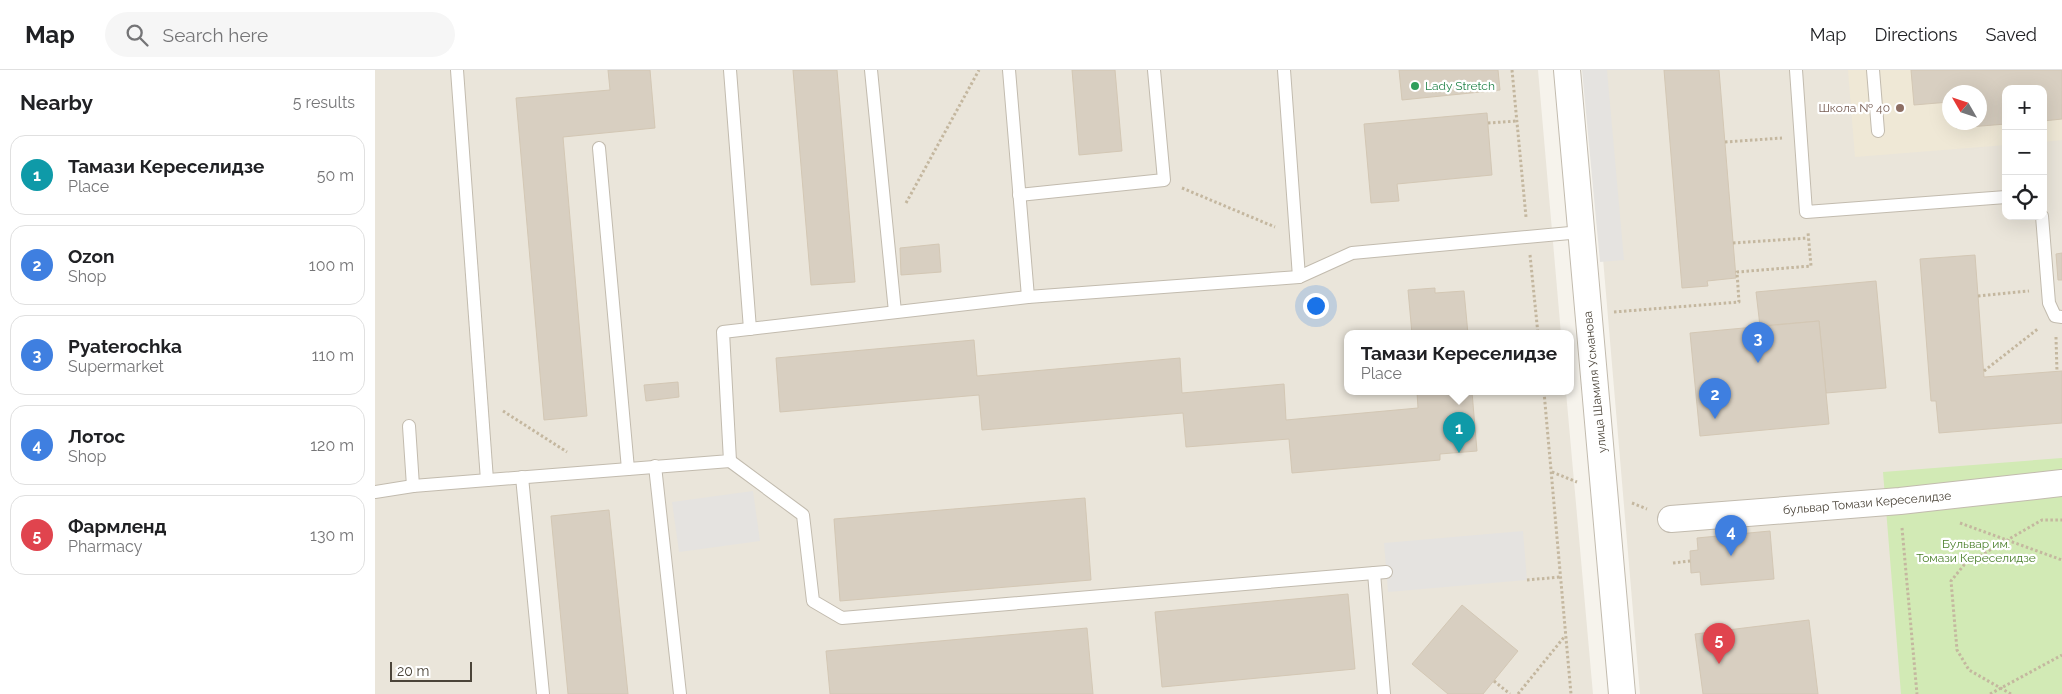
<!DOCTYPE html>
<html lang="en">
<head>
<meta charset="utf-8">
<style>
  :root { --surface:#fff; --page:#f6f6f6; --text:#202124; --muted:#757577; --line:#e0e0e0; --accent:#fc3f1d }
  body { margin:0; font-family:Raleway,sans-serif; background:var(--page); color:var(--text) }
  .controls { position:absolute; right:15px; top:15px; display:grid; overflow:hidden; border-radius:10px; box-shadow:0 5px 20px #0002 }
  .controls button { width:45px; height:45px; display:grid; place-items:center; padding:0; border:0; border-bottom:1px solid var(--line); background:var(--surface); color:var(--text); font:25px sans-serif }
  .compass { position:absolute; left:1567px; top:15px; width:45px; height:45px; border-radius:50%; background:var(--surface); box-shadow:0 5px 20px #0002; rotate:309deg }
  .scale { position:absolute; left:15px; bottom:12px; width:82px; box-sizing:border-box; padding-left:5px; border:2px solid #4b4439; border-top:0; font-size:14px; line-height:18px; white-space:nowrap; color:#4b4439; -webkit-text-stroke:4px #fff; paint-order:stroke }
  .you { position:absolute; left:940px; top:235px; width:18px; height:18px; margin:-12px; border:4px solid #fff; border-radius:50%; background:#1a73e8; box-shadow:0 0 0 8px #1a73e833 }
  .badge { display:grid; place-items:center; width:32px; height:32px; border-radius:50%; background:var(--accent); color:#fff; font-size:16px; font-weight:700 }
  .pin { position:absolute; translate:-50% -41px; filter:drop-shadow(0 1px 2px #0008) }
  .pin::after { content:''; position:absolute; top:26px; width:18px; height:15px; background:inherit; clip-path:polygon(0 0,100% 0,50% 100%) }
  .popup { position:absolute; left:969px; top:260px; width:230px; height:65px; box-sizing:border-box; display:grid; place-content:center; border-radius:10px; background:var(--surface); filter:drop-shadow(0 1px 4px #0005); font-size:16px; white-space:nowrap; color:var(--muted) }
  .popup b { font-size:19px; color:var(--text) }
  .popup::after { content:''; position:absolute; left:50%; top:100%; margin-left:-10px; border:10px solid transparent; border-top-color:var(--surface) }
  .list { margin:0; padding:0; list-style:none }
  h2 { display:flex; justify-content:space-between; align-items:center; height:65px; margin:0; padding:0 20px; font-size:21px }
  h2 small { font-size:16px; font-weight:400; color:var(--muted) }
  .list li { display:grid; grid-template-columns:32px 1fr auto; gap:15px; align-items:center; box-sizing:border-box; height:80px; margin:0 10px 10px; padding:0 10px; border:1px solid var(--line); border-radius:15px }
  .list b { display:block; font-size:19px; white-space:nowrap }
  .list p { margin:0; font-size:16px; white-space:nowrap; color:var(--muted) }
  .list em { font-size:16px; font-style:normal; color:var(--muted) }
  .icon { flex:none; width:28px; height:28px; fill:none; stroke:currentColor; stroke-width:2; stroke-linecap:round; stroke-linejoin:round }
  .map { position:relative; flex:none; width:1687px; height:624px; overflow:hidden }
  header { display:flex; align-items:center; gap:30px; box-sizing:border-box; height:70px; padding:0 25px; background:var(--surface); border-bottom:1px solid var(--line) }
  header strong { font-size:24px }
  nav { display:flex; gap:28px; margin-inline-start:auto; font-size:18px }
  .search { width:350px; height:45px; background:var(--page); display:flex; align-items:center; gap:12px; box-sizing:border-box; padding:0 18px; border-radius:28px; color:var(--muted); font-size:19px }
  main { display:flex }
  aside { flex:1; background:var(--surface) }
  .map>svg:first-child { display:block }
  .residential { fill:#eae5da; fill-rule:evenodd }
  .education { fill:#efe8d6; fill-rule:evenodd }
  .green { fill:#d2eab5 }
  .parking { fill:#e5e3e0 }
  .building { fill:#d8cfc1; stroke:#d3c7b4 }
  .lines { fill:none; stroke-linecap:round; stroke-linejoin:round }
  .lane-casing { stroke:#c2bbae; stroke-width:14 }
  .street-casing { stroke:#c2bbae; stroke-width:28 }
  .path { stroke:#c4b79f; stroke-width:3; stroke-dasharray:2.5 2.5; stroke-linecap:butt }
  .lane { stroke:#fff; stroke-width:12 }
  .street { stroke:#fff; stroke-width:26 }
  .leisure-dot { fill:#2e9e5b; stroke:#fff; stroke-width:2 }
  .education-dot { fill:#8d6e63; stroke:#fff; stroke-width:2 }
  .labels { text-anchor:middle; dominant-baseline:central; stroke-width:4.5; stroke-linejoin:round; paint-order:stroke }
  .leisure-label { font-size:12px; fill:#27864d; stroke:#fff; text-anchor:start }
  .education-label { font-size:12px; fill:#785e54; stroke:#fff; text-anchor:end }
  .street-label { font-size:12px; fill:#4b4439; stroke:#fff }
  .park-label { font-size:12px; fill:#4a7f2a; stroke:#fff }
</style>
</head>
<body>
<header>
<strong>Map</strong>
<div class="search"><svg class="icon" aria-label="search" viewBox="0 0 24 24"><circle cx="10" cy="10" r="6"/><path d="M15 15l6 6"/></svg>Search here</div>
<nav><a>Map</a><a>Directions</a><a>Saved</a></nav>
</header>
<main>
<aside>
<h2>Nearby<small>5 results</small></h2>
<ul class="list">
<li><span class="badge" style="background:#0f9aa8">1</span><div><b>Тамази Кереселидзе</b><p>Place</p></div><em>50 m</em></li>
<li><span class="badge" style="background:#3f7fe0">2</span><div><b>Ozon</b><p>Shop</p></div><em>100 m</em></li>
<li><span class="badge" style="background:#3f7fe0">3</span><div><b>Pyaterochka</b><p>Supermarket</p></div><em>110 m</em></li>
<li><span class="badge" style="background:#3f7fe0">4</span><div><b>Лотос</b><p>Shop</p></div><em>120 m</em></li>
<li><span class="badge" style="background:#e0444e">5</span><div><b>Фармленд</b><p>Pharmacy</p></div><em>130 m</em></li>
</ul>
</aside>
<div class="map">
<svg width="1687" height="624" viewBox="0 0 1687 624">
  <rect width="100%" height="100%" fill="#f6f3ec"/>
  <g class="residential">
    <path d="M0 0H1163L1186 264H973V322H1191L1218 624H0Z"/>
    <path d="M1212 0H1687V624H1265ZM1631 19H1668V146H1631ZM1574 22H1604V52H1574Z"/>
  </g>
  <path class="education" d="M1473 0H1687V70L1668 72V19H1631V75L1480 87ZM1574 22H1604V52H1574Z"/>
  <path class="green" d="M1687 388V624H1526L1508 402Z"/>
  <g class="parking">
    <path d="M1207 0H1232L1249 190 1225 192Z"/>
    <path d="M378 421 385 471 304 482 297 432Z"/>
    <path d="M1148 461 1152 510 1013 522 1009 473Z"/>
  </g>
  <g class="building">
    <path d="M233 0H275L280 58 188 67 212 346 169 350 141 28 235 20Z"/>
    <path d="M418 0H462L480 212 436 215Z"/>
    <path d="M697 0H740L747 81 704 85Z"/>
    <path d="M1024 0H1123L1125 20 1027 30Z"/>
    <path d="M1289 0H1344L1361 208 1332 211 1333 216 1307 218Z"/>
    <path d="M1536 0H1687V49L1668 51V19H1631V54L1581 58V52H1604V22H1574V32L1539 35Z"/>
    <path d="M1112 43 1117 105 1022 114 1024 131 996 133 989 54Z"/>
    <path d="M564 174 566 202 526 205 525 178Z"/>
    <path d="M1687 183V210H1683L1681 184Z"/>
    <path d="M1600 185 1609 307 1687 301V353L1564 363 1561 331H1556L1545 189Z"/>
    <path d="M1501 211 1511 318 1451 323 1444 251 1385 256 1381 222Z"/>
    <path d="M1060 218V223L1089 221 1093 264H1037L1033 220Z"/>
    <path d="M1444 251 1454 354 1325 366 1315 263Z"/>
    <path d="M599 270 602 306 805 288 807 323 909 314 911 350 1043 338 1042 322H1097L1102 381 1065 384V390L917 403 914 369 811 377 808 343 607 360 604 325 405 342 401 288Z"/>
    <path d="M303 312 304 327 271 331 269 315Z"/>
    <path d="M710 428 716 510 465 531 459 449Z"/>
    <path d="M234 440 253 624H193L176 446Z"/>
    <path d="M1395 461 1399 509 1326 515 1325 502 1316 503 1315 481 1323 480 1322 468Z"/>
    <path d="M973 524 980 599 787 617 780 542Z"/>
    <path d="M1087 535 1143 581 1108 624H1073L1037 594Z"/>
    <path d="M1434 550 1443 624H1328L1320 564Z"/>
    <path d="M712 558 718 624H455L451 581Z"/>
  </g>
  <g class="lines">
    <g class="lane-casing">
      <g id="lane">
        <path d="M82 0 112 410"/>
        <path d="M355 0 375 259"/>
        <path d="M496 0 520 242"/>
        <path d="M634 0 653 227"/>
        <path d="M909 0 924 207"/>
        <path d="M1421 0 1431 142 1631 127"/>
        <path d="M1498 0 1503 61"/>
        <path d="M224 78 253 399"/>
        <path d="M644 125 789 110 779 0"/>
        <path d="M1667 146 1674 233 1680 246 1687 247"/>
        <path d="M34 356 38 416"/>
        <path d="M355 391 428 445 438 531 467 548 1011 502"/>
        <path d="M280 396 305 624"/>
        <path d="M147 407 168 624"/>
        <path d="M0 422 38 416 355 391 348 262 653 227 924 207 977 183 1206 162"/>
        <path d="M999 503 1009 624"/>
      </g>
    </g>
    <g class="street-casing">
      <g id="street">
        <path d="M1192 0 1247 624"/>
        <path d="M1296 449 1525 431 1687 413"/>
      </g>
    </g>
    <g class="path">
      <path d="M1137 0 1151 147"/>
      <path d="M1113 53 1142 51"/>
      <path d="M1350 72 1407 68"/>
      <path d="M807 118 900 157"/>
      <path d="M531 133 604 0"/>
      <path d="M1358 173 1433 168"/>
      <path d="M1155 185 1163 264"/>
      <path d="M1603 226 1654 221"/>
      <path d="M1239 242 1364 232 1362 202 1436 196 1433 162"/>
      <path d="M1681 267 1682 302"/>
      <path d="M1609 301 1664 258"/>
      <path d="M1169 322 1196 624"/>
      <path d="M128 341 192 382"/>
      <path d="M1177 402 1202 412"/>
      <path d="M1257 433 1272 439"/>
      <path d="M1585 453 1687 490"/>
      <path d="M1527 458 1542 624"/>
      <path d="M1298 493 1315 491"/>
      <path d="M1152 510 1185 507"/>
      <path d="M1119 611 1135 624"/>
      <path d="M1143 624 1190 566"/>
      <path d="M1615 624 1687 585"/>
      <path d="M1636 624 1594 600 1582 580 1576 511 1589 495 1667 450H1687"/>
    </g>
    <use href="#lane" class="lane"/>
    <use href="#street" class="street"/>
  </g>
  <circle class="leisure-dot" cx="1040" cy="16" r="5"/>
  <circle class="education-dot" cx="1525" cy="38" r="5"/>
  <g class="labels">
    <g class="leisure-label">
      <text x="1050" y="16">Lady Stretch</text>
    </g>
    <g class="education-label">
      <text x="1515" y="38">Школа № 40</text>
    </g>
    <g class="street-label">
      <text transform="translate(1220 312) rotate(-96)">улица Шамиля Усманова</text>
      <text transform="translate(1492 433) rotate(-5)">бульвар Томази Кереселидзе</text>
    </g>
    <g class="park-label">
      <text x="1601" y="474">Бульвар им.<tspan x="1601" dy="14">Томази Кереселидзе</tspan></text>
    </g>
  </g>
</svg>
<div class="controls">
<button>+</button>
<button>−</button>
<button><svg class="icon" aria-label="locate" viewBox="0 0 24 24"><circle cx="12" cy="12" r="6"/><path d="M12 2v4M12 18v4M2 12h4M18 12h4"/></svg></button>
</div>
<svg class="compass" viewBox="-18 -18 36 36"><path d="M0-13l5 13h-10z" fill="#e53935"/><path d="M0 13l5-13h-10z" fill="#757577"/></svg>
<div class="scale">20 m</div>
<div class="you"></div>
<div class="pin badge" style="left:1084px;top:383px;background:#0f9aa8">1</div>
<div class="popup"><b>Тамази Кереселидзе</b>Place</div>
<div class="pin badge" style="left:1340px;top:349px;background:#3f7fe0">2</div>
<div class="pin badge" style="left:1383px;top:293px;background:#3f7fe0">3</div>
<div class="pin badge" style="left:1356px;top:486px;background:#3f7fe0">4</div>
<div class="pin badge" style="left:1344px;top:594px;background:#e0444e">5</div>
</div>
</main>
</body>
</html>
